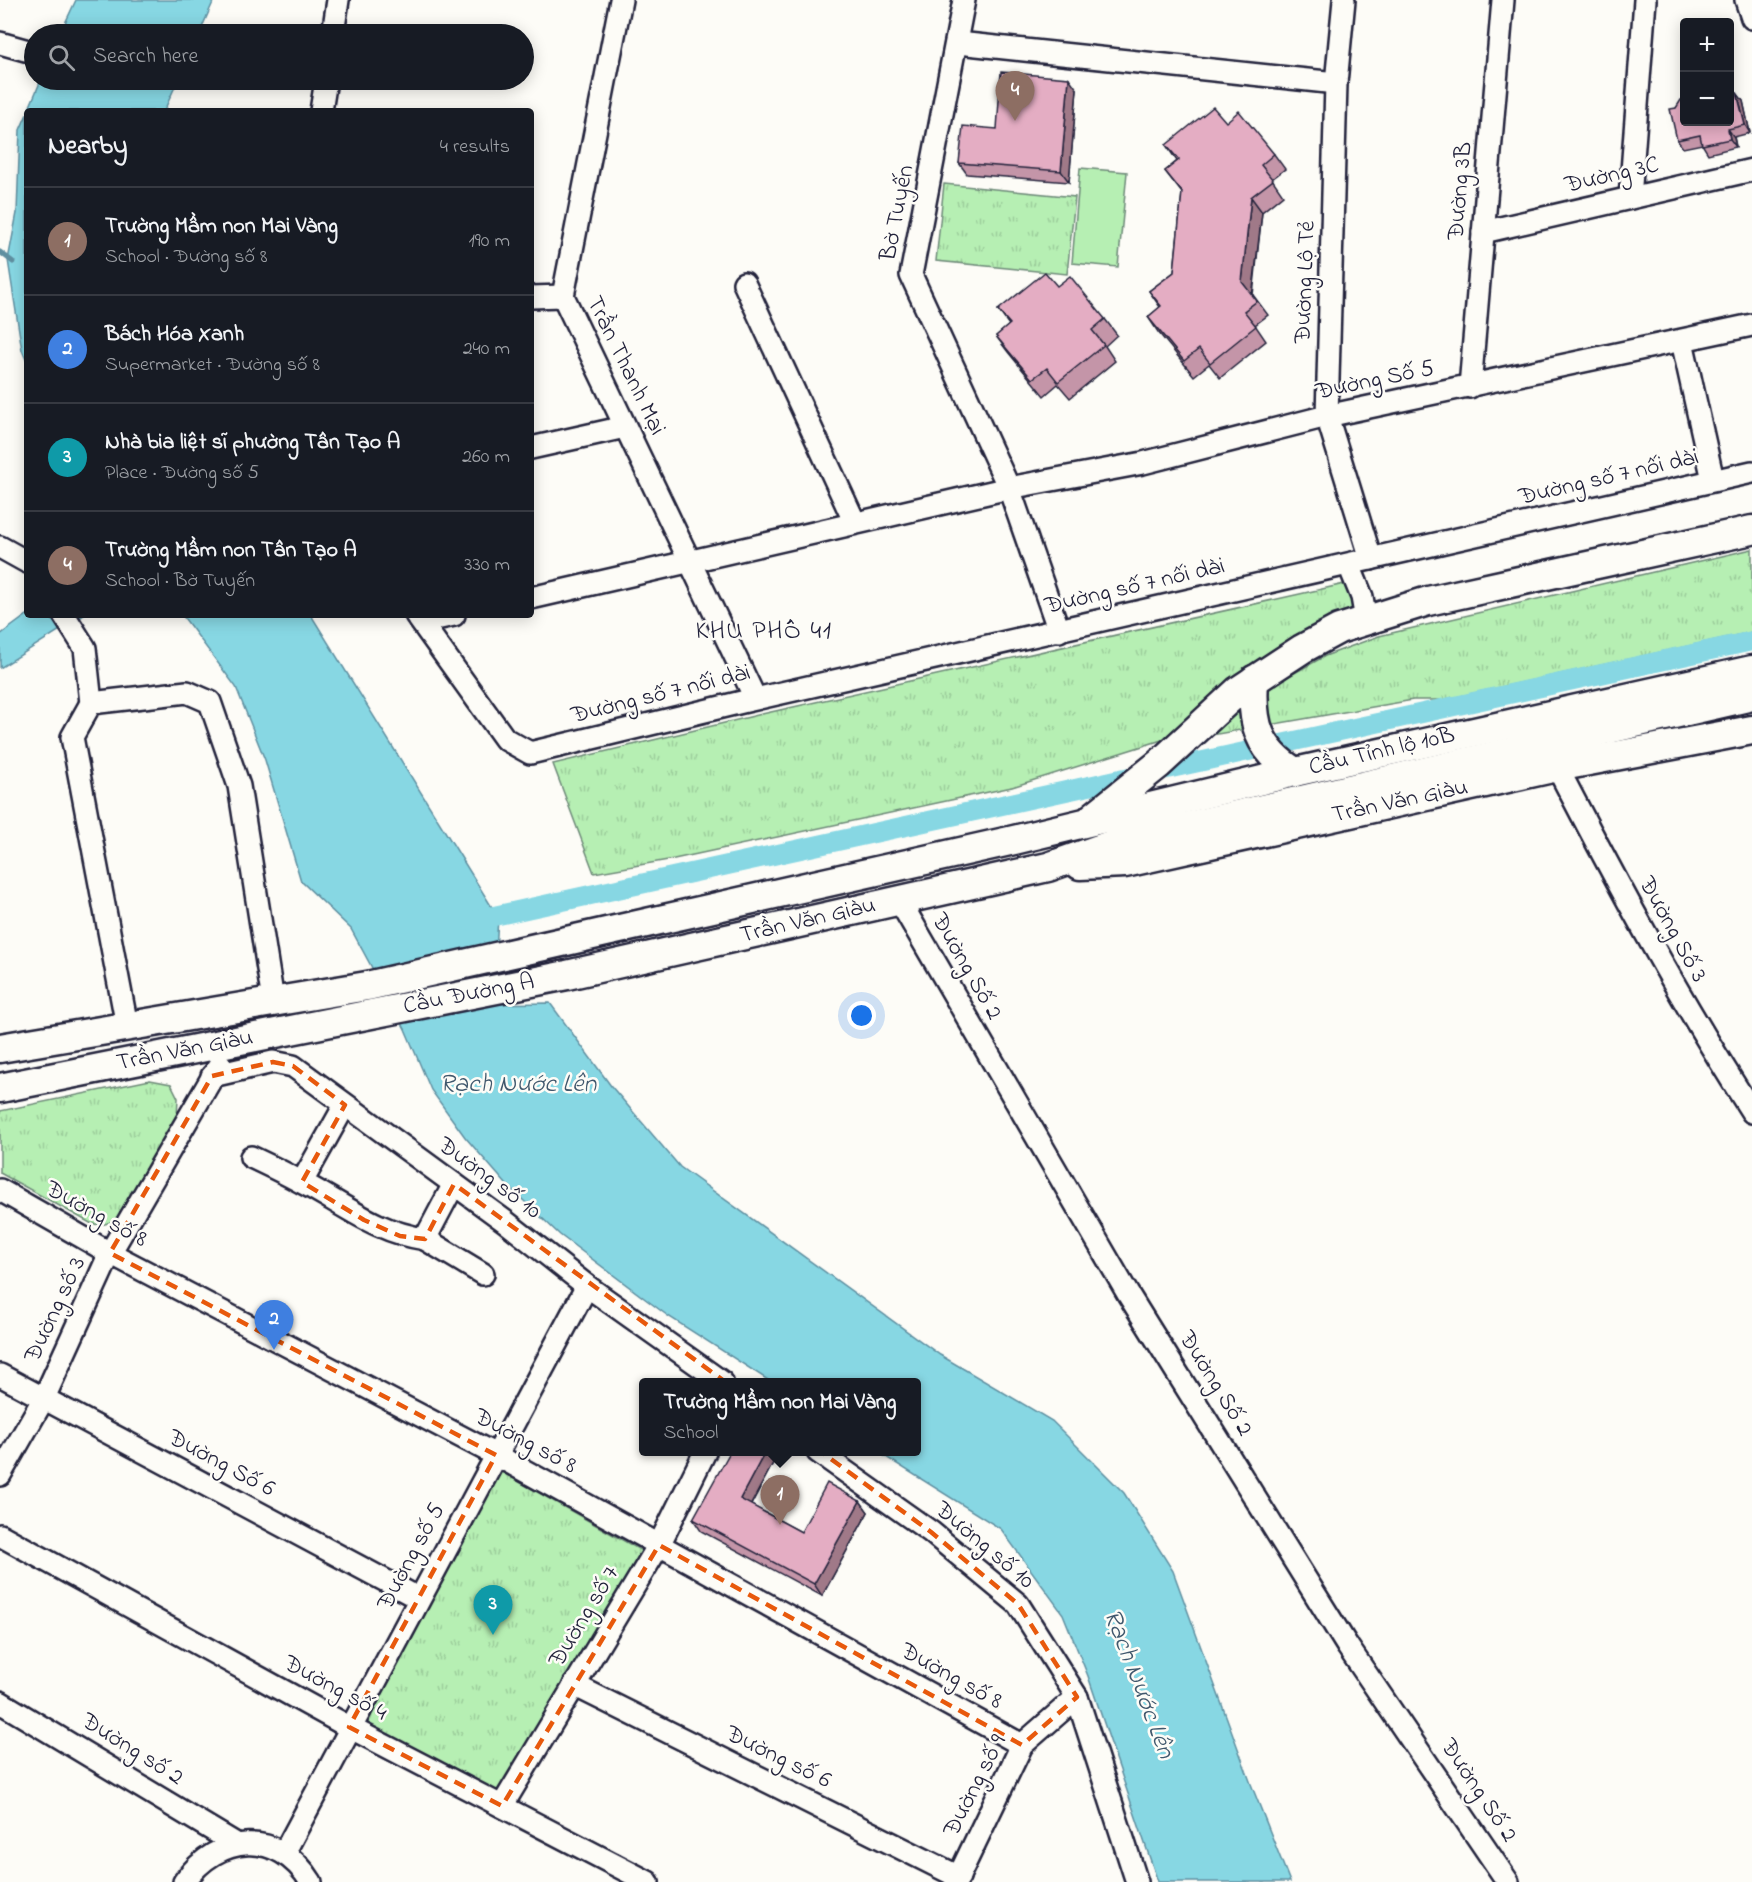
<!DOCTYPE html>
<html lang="en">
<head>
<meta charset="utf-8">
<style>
  :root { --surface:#171b24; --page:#20242c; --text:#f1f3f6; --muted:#9ea1a6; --line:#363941; --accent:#db2777 }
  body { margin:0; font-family:"Indie Flower",sans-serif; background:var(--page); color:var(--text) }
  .controls { position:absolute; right:18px; top:18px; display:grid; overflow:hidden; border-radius:6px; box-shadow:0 3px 15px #0003 }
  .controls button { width:54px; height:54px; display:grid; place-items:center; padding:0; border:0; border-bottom:2px solid var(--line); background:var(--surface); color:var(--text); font:30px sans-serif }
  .you { position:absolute; left:862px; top:1016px; width:21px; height:21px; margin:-15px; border:4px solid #fff; border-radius:50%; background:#1a73e8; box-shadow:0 0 0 9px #1a73e833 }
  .badge { display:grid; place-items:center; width:39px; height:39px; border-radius:50%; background:var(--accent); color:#fff; font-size:20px; font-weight:700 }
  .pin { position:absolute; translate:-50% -50px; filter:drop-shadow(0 2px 3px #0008) }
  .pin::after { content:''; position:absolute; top:32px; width:21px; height:18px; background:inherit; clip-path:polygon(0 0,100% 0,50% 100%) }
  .popup { position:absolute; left:639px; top:1378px; width:282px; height:78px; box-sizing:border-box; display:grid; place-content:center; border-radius:6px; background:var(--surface); filter:drop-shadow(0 2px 4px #0005); font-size:20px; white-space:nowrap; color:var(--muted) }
  .popup b { font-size:22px; color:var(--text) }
  .popup::after { content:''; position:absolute; left:50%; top:100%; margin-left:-12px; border:12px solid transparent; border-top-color:var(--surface) }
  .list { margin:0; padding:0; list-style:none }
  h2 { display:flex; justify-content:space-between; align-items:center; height:78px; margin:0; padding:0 24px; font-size:26px }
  h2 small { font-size:20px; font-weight:400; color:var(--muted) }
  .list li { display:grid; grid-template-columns:39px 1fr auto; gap:18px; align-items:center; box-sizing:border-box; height:108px; padding:0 24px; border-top:2px solid var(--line) }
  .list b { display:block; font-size:22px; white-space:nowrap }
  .list p { margin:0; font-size:20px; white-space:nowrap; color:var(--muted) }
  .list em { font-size:20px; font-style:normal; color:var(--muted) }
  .icon { flex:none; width:33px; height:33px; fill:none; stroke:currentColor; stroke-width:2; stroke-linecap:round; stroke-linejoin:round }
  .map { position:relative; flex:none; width:1752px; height:1882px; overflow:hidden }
  .search { position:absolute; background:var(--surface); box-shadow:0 3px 15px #0003; left:24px; top:24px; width:510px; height:66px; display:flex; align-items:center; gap:15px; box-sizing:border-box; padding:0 21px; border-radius:33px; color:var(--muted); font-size:22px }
  .panel { position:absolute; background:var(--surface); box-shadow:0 3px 15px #0003; left:24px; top:108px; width:510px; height:510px; border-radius:6px }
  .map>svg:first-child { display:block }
  .grass { fill:#b6efb3; stroke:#6c8877; stroke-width:1.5 }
  .park { fill:url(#park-tufts); stroke:#6c8877; stroke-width:1.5 }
  .water { fill:#87d7e3; stroke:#5f8fa0; stroke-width:1.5 }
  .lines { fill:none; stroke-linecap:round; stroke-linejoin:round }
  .stream { stroke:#5f8fa0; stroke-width:5 }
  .canal { stroke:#87d7e3; stroke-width:20 }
  .minor-casing { stroke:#22223b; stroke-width:26 }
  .secondary-casing { stroke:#22223b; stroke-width:33 }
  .minor { stroke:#fdfcf7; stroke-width:21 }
  .secondary { stroke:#fdfcf7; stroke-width:28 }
  .wall { fill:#c495a8; stroke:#22223b; stroke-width:1.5 }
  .shaded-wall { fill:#a07988; stroke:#22223b; stroke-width:1.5 }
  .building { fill:#e4adc3; stroke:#22223b; stroke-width:1.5 }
  .marked { fill:none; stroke:#e8590c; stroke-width:4.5; stroke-dasharray:12 8; stroke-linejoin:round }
  .labels { text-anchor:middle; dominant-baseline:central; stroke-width:5; stroke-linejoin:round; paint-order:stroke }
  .street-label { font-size:24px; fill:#22223b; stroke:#fdfcf7 }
  .neighbourhood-label { font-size:26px; letter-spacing:1.5px; fill:#22223b; stroke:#fdfcf7 }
  .water-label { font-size:26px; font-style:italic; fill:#40586d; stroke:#fdfcf7 }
</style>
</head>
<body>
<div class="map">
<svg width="1752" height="1882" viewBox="0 0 1752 1882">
  <defs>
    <pattern id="park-tufts" width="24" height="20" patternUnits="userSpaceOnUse" patternTransform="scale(1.5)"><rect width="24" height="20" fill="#b6efb3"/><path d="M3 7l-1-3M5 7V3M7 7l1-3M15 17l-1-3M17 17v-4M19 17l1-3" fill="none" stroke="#9ccd9b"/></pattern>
  </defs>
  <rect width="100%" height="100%" fill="#fdfcf7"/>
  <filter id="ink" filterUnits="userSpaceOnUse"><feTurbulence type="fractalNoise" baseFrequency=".0167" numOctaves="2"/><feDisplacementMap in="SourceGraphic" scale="12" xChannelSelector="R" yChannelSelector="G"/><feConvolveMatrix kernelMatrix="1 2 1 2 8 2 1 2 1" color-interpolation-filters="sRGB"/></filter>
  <g filter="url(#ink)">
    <path class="grass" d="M1080 168 1127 172 1118 267 1072 263Z"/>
    <g class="park">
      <path d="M944 184 1075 197 1067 274 936 261Z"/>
      <path d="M1752 549V632L1442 700H1413L1206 736 1221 715 1289 676 1325 656 1379 636Z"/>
      <path d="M1349 583 1357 614 1291 646 1188 718 1165 739 1012 787 674 859 594 873 553 764 762 714Z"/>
      <path d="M150 1080 171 1084 178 1098 177 1118 124 1212C114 1222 107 1226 92 1224L0 1173V1111Z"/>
      <path d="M500 1471 642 1551 497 1793 361 1723Z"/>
    </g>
    <g class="water">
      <path d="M76 0H214L199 34H60Z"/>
      <path d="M41 80H178L164 111H28Z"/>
      <path d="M27 114V362L22 350 8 260 17 213 20 130Z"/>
      <path d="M27 615H84L0 668V635Z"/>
      <path d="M182 615H311L498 917 493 1004 550 1003 611 1086 680 1167 940 1355 1052 1421 1124 1493 1173 1571 1251 1784 1290 1882H1158L1088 1676 1063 1614 1001 1529 878 1452H916V1382H771L668 1316 560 1235 506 1184 465 1137 431 1090 405 1029 351 929 301 881 265 760 236 687Z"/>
    </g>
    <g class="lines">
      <path class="stream" d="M0 252 13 262"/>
      <path class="canal" d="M471 921 1752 641"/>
      <g class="minor-casing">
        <g id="minor">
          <path d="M621 0 563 296 755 698"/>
          <path d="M964 0 911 275 1009 488 1059 631"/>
          <path d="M1344 0 1336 83 1327 416 1371 559"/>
          <path d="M1746 0 1752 18"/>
          <path d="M333 34 338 0"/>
          <path d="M0 43 25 50"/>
          <path d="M958 43 1336 83"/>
          <path d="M321 111 326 80"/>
          <path d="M1630 198 1645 0"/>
          <path d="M1483 232 1752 170"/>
          <path d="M744 283 855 523"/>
          <path d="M531 297 563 296"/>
          <path d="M1682 341 1713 480"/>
          <path d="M1470 387 1503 0"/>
          <path d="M531 448 625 427"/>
          <path d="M0 547 27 562"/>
          <path d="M1349 565 1362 597 1366 620"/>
          <path d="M531 598 1009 488 1143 463 1327 416 1752 325"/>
          <path d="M64 615 85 648 91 703"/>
          <path d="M416 615 505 739 530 753 742 702 1752 472"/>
          <path d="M422 622 454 615"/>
          <path d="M1557 767C1618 885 1680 1000 1752 1112"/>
          <path d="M899 900 1128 1294 1348 1647 1508 1882"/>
          <path d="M127 1026 72 737 91 703 187 692 210 702 239 786 273 1001"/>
          <path d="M212 1076 273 1062 293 1066 506 1222 587 1286 722 1382"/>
          <path d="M251 1157C268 1165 285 1173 301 1182 344 1204 375 1232 425 1239L454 1184"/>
          <path d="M302 1182 345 1105"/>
          <path d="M0 1190 110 1253 496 1455 1022 1745"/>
          <path d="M425 1239 483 1274"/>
          <path d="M0 1375 418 1598"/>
          <path d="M818 1452 931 1532 1018 1604 1077 1697 1137 1882"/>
          <path d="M0 1475 44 1398 110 1253 220 1064"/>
          <path d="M0 1535 349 1727 648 1882"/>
          <path d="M574 1685 959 1877"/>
          <path d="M0 1702 236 1844"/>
          <path d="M502 1806 659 1545 705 1452"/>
          <path d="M284 1853 587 1286"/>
          <path d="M184 1882C218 1834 278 1828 311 1882"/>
          <path d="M956 1882 1022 1745 1077 1697"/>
        </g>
      </g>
      <g class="secondary-casing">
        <g id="secondary">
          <path d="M1254 680C1251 722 1258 750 1295 772"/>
          <path d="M1093 817 1159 764 1238 691 1302 649 1339 629 1428 601 1752 530"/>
          <path d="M1080 865 1125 863 1557 767 1752 730"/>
          <path d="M0 1048 367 986 1014 840 1295 772 1752 670"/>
          <path d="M0 1088 567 975 1048 867 1119 842 1752 696"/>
        </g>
      </g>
      <use href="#minor" class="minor"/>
      <use href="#secondary" class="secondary"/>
    </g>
    <g class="wall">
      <path d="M1077 89 1069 182 967 174 959 163 997 129Z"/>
      <path d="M1737 93 1743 101 1750 133 1734 137 1736 147 1708 154 1702 144 1683 148 1677 140 1676 108Z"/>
      <path d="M1226 122 1274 154 1285 169 1272 179 1283 195 1262 212 1253 295 1268 315 1255 325 1266 341 1220 378 1209 364 1194 376 1158 332 1148 317 1160 307 1149 291 1174 272 1182 193 1165 171 1177 161 1166 145Z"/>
      <path d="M1057 286 1105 319 1117 335 1105 346 1115 361 1070 398 1058 384 1044 396 1008 352 996 336 1009 325 998 310Z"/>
      <path d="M765 1452 773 1463 751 1505 801 1532 860 1501 868 1512 822 1596 701 1531 693 1519Z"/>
    </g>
    <g class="shaded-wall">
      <path d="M1069 78 1077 89 1069 182 1061 171Z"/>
      <path d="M1737 93 1743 101 1750 133 1745 125Z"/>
      <path d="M1728 129 1734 137 1736 147 1730 139Z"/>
      <path d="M1251 197 1262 212 1252 297 1242 282Z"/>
      <path d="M765 1452 773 1463 748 1510 740 1499Z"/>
      <path d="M860 1501 868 1512 822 1596 814 1584Z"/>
    </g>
    <g class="building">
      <path d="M1001 72 1069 78 1061 171 959 163 963 126 997 129Z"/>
      <path d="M1737 93 1745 125 1728 129 1730 139 1702 145 1700 135 1677 140 1670 109 1676 108 1681 100 1684 99V122H1730V94Z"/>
      <path d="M1213 107 1226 122 1239 111 1274 154 1261 165 1273 180 1251 197 1242 282 1257 301 1244 311 1256 326 1210 363 1199 349 1184 361 1148 317 1161 306 1149 291 1174 272 1182 192 1165 171 1179 160 1166 145Z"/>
      <path d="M1045 272 1057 286 1070 276 1105 319 1092 330 1104 345 1058 382 1047 368 1032 379 996 336 1010 324 998 310Z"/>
      <path d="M730 1452H765L740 1499 801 1532 827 1483 860 1501 814 1584 693 1519Z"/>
    </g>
  </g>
  <path class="marked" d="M273 1062 293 1066 345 1105 302 1182 364 1220 400 1236 425 1239 454 1184 931 1532 1018 1604 1077 1697 1022 1745 659 1545 502 1806 349 1727 496 1455 110 1253 212 1076Z"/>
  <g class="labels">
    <g class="street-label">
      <text transform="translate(1612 176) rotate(-13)">Đường 3C</text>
      <text transform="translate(1461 191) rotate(-85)">Đường 3B</text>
      <text transform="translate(898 213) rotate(-79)">Bờ Tuyến</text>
      <text transform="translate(1306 282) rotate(-88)">Đường Lộ Tẻ</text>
      <text transform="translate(625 366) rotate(64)">Trần Thanh Mại</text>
      <text transform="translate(1375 381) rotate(-12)">Đường Số 5</text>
      <text transform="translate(1609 478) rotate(-13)">Đường số 7 nối dài</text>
      <text transform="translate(1135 587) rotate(-13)">Đường số 7 nối dài</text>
      <text transform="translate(661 695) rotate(-14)">Đường số 7 nối dài</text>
      <text transform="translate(1382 752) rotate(-13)">Cầu Tỉnh lộ 10B</text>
      <text transform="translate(1400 802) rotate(-12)">Trần Văn Giàu</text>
      <text transform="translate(808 921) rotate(-13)">Trần Văn Giàu</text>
      <text transform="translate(1672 930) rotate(61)">Đường Số 3</text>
      <text transform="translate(966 967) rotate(60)">Đường Số 2</text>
      <text transform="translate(469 995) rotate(-11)">Cầu Đường A</text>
      <text transform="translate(185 1051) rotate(-11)">Trần Văn Giàu</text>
      <text transform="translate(489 1179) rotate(36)">Đường số 10</text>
      <text transform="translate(96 1215) rotate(29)">Đường số 8</text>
      <text transform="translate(56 1310) rotate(-65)">Đường số 3</text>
      <text transform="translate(1215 1384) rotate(58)">Đường Số 2</text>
      <text transform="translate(525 1442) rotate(28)">Đường số 8</text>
      <text transform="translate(221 1464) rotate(28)">Đường Số 6</text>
      <text transform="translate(984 1546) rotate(40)">Đường số 10</text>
      <text transform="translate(412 1557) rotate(-62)">Đường số 5</text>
      <text transform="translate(585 1617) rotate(-59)">Đường số 7</text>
      <text transform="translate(951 1677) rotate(29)">Đường số 8</text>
      <text transform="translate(335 1689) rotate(28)">Đường số 4</text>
      <text transform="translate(132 1750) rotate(32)">Đường số 2</text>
      <text transform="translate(778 1758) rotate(26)">Đường số 6</text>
      <text transform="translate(976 1786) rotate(-63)">Đường số 9</text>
      <text transform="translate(1478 1791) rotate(56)">Đường Số 2</text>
    </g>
    <g class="neighbourhood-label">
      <text x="764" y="632">KHU PHỐ 41</text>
    </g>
    <g class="water-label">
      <text x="518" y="1085">Rạch Nước Lên</text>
      <text transform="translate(1138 1684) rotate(69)">Rạch Nước Lên</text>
    </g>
  </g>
</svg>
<div class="controls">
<button>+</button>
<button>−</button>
</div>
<div class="you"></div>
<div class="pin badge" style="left:780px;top:1525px;background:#8d6e63">1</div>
<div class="popup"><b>Trường Mầm non Mai Vàng</b>School</div>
<div class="pin badge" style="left:274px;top:1350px;background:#3f7fe0">2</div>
<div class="pin badge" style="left:493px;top:1635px;background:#0f9aa8">3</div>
<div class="pin badge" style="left:1015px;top:121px;background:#8d6e63">4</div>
<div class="search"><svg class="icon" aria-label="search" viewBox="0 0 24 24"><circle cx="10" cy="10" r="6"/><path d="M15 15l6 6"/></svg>Search here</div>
<section class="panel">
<h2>Nearby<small>4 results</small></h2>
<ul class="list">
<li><span class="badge" style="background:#8d6e63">1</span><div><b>Trường Mầm non Mai Vàng</b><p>School · Đường số 8</p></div><em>190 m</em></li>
<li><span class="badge" style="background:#3f7fe0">2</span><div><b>Bách Hóa Xanh</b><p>Supermarket · Đường số 8</p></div><em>240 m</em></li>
<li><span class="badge" style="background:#0f9aa8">3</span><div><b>Nhà bia liệt sĩ phường Tân Tạo A</b><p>Place · Đường số 5</p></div><em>260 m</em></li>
<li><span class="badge" style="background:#8d6e63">4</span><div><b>Trường Mầm non Tân Tạo A</b><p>School · Bờ Tuyến</p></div><em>330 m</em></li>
</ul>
</section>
</div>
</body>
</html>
